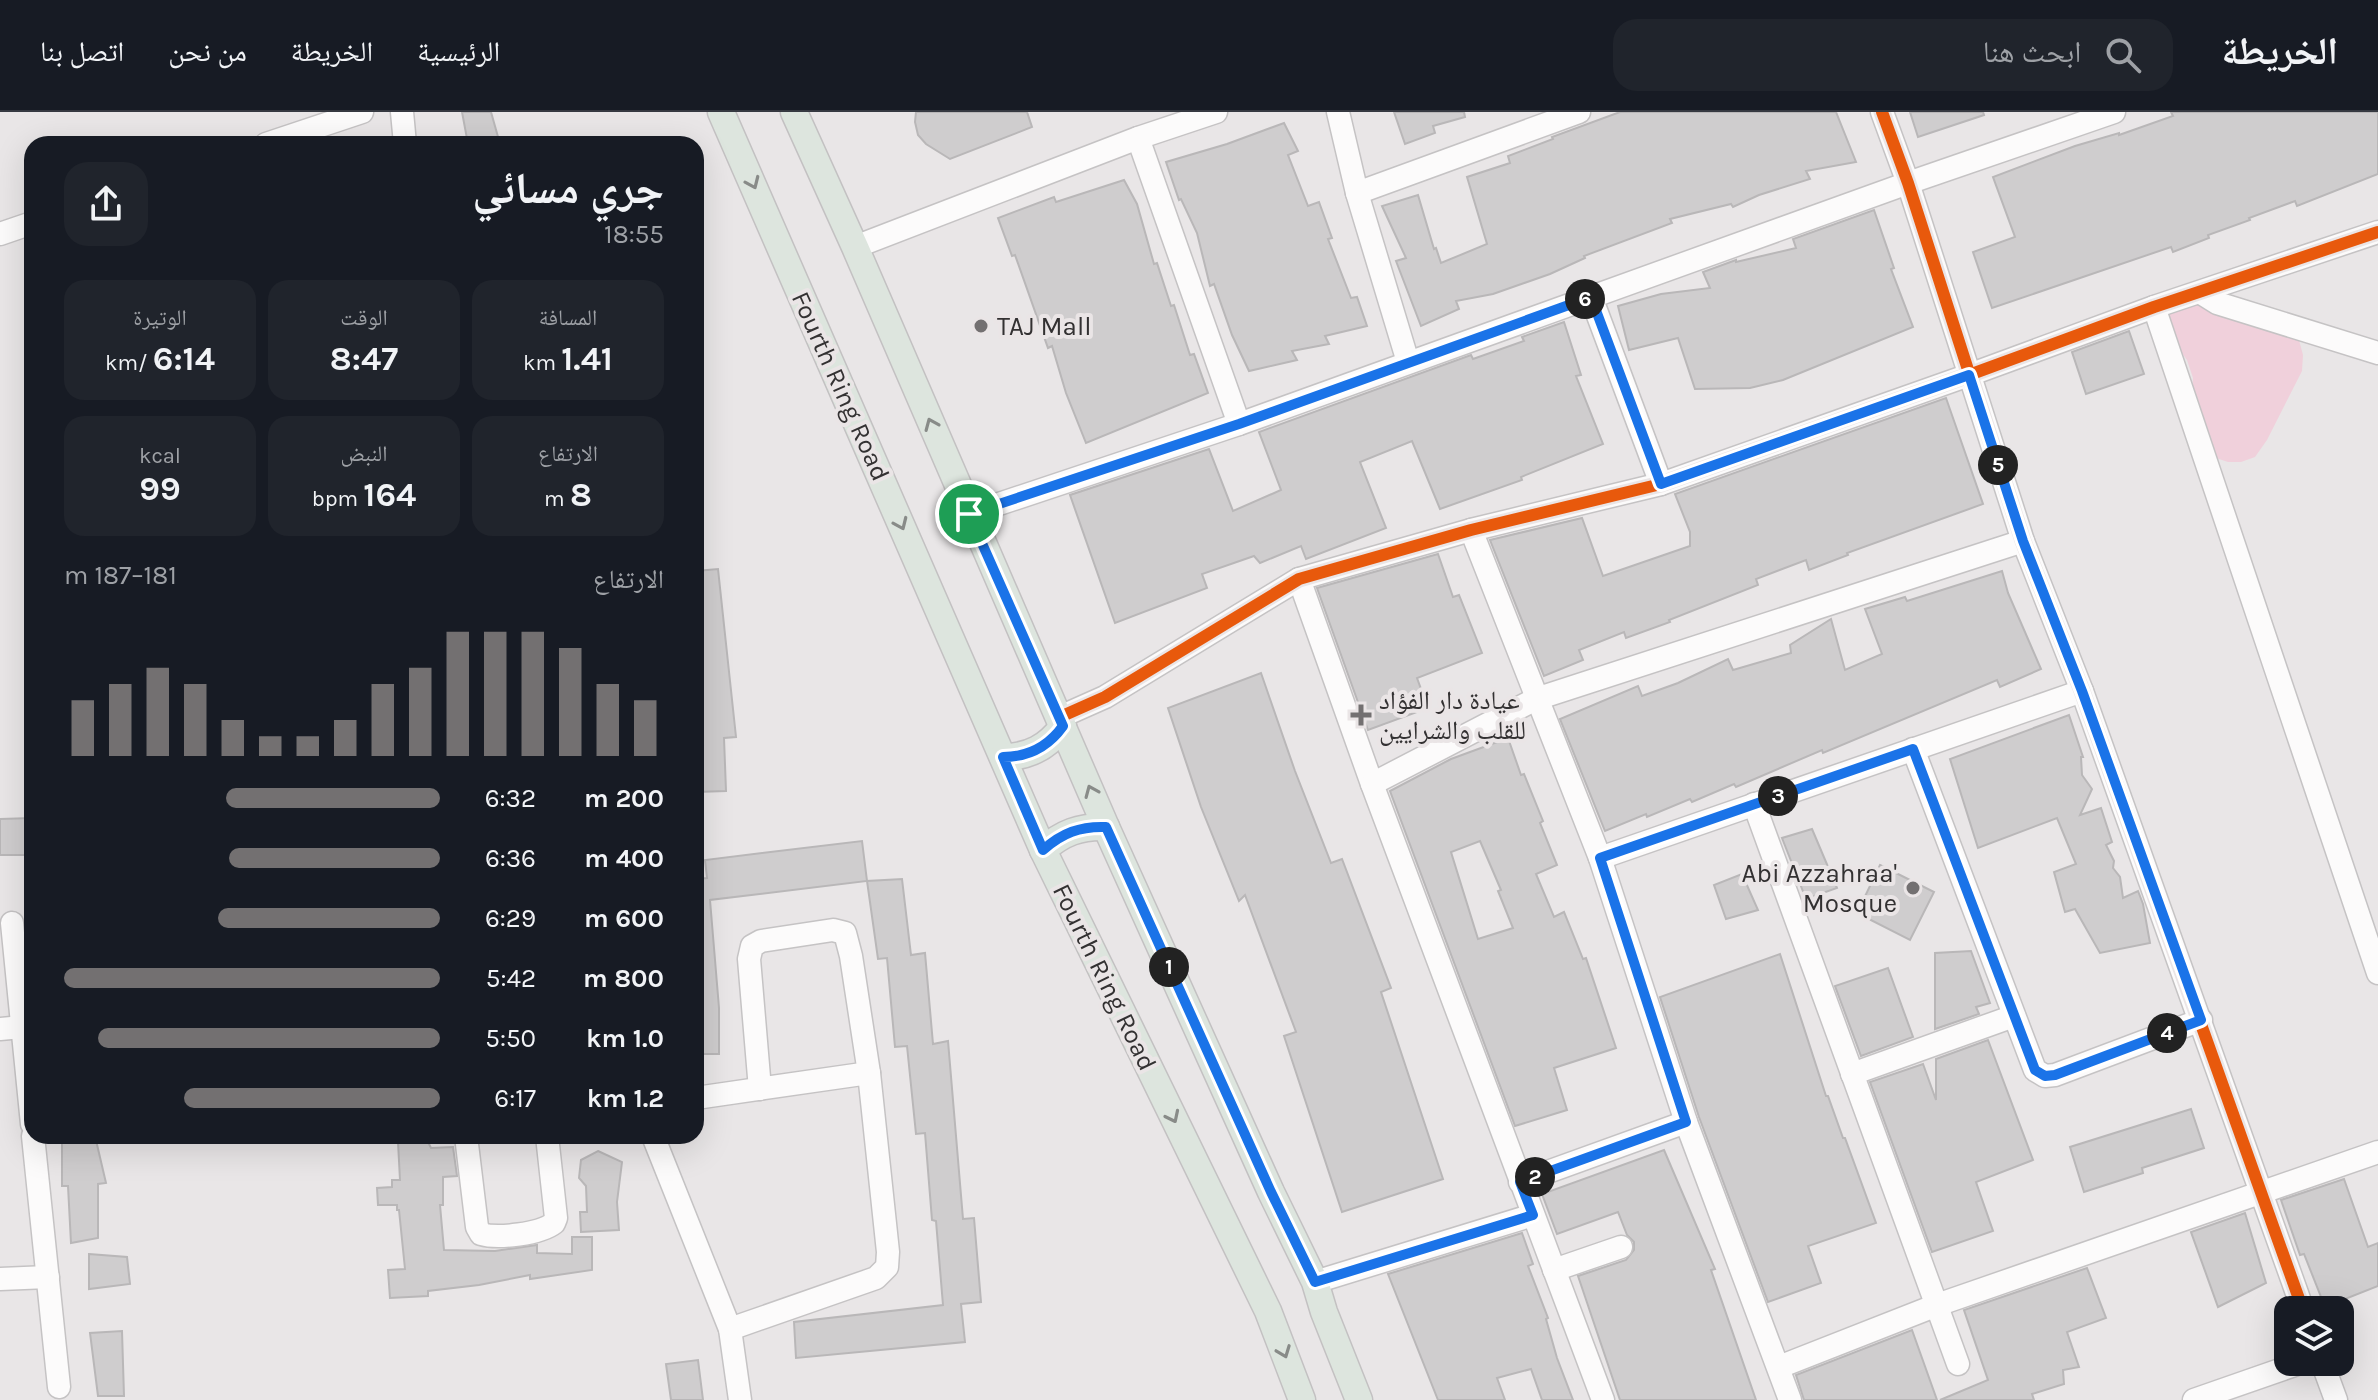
<!DOCTYPE html>
<html lang="ar">
<head>
<meta charset="utf-8">
<style>
  :root { --surface:#171b24; --page:#20242c; --text:#f1f3f6; --muted:#9ea1a6; --line:#363941; --accent:#737071 }
  body { margin:0; font-family:Karla,"Noto Naskh Arabic",sans-serif; background:var(--page); color:var(--text); direction:rtl; height:100vh; display:flex; flex-direction:column; font-size:30px; white-space:nowrap }
  * { box-sizing:border-box; margin:0 }
  p { font-size:26px; color:var(--muted) }
  .icon { flex:none; width:44px; height:44px; fill:none; stroke:currentColor; stroke-width:2; stroke-linecap:round; stroke-linejoin:round }
  .map { position:relative; flex:1; overflow:hidden; direction:ltr }
  .side { position:absolute; left:24px; top:24px; width:680px; height:1008px; display:flex; flex-direction:column; background:var(--surface); border-radius:24px; box-shadow:0 8px 32px #0002; direction:rtl }
  .side>* { flex:none }
  .controls { position:absolute; left:2274px; top:1184px; display:grid; gap:16px }
  .controls a { display:grid; place-items:center; width:80px; height:80px; border-radius:16px; background:var(--surface); box-shadow:0 8px 32px #0002; font-size:40px }
  .pin { position:absolute; display:grid; place-items:center; width:68px; height:68px; color:#fff; margin:-34px; border:4px solid #fff; border-radius:50%; box-shadow:0 2px 8px #0007 }
  .km { position:absolute; width:40px; height:40px; margin:-20px; border-radius:50%; background:#222; color:#fff; font-size:22px; line-height:40px; text-align:center }
  .round { display:grid; place-items:center; flex:none; width:84px; height:84px; border-radius:24px; background:var(--page) }
  .headline { display:flex; align-items:center; justify-content:space-between; height:136px; padding:0 40px }
  h1 { font-size:44px; font-weight:700; line-height:60px }
  .stats { display:grid; grid-template-columns:repeat(3,1fr); gap:12px; height:136px; padding:8px 40px }
  .stats div { display:grid; align-content:center; border-radius:20px; background:var(--page); text-align:center }
  .stats b { font-size:34px; font-weight:700 }
  .stats small { font-size:22px; font-weight:400 }
  .stats p { font-size:22px }
  .chart { height:224px; padding:16px 40px }
  .chart p { display:flex; justify-content:space-between }
  .chart svg { width:100%; height:144px; margin-top:8px; stroke:var(--accent); stroke-width:6 }
  ul { padding:0 40px; list-style:none; font-size:26px }
  li { display:grid; grid-template-columns:128px 96px 1fr; align-items:center; height:60px }
  li i { height:20px; border-radius:10px; background:var(--accent) }
  header { display:flex; align-items:center; gap:48px; box-sizing:border-box; height:112px; padding:0 40px; background:var(--surface); border-bottom:2px solid var(--line) }
  header strong { font-size:38px }
  nav { display:flex; gap:44px; margin-inline-start:auto; font-size:28px }
  .search { width:560px; height:72px; background:var(--page); display:flex; align-items:center; gap:20px; box-sizing:border-box; padding:0 28px; border-radius:24px; color:var(--muted); font-size:30px }
  .map>svg:first-child { display:block }
  .green { fill:#f0d0db }
  .building { fill:#cfcdce; stroke:#b9b7b8; stroke-width:2; fill-rule:evenodd }
  .lines { fill:none; stroke-linecap:round; stroke-linejoin:round }
  .minor-casing { stroke:#c5c3c4; stroke-width:25 }
  .major-casing { stroke:#c3c1c2; stroke-width:29 }
  .minor { stroke:#fcfbfb; stroke-width:22 }
  .major { stroke:#dde5de; stroke-width:26 }
  .cycleway-casing { stroke:#eae5e6; stroke-width:17 }
  .cycleway { stroke:#e8590c; stroke-width:12 }
  .oneway { stroke:#888b88 }
  .route-casing { stroke:#fff; stroke-width:16 }
  .route { stroke:#1a73e8; stroke-width:10 }
  .poi-dot { fill:#737071; stroke:#eae5e6; stroke-width:3 }
  .labels { text-anchor:middle; stroke-width:8; stroke-linejoin:round; paint-order:stroke }
  .poi-label { font-size:26px; fill:#333132; stroke:#eae5e6; text-anchor:start }
  .street-label { font-size:26px; fill:#333132; stroke:#eae5e6 }
</style>
</head>
<body>
<header>
<strong>الخريطة</strong>
<div class="search"><svg class="icon" aria-label="search" viewBox="0 0 24 24"><circle cx="10" cy="10" r="6"/><path d="M15 15l6 6"/></svg>ابحث هنا</div>
<nav><a>الرئيسية</a><a>الخريطة</a><a>من نحن</a><a>اتصل بنا</a></nav>
</header>
<div class="map">
<svg width="2378" height="1288" viewBox="0 0 2378 1288">
  <rect width="100%" height="100%" fill="#e9e6e7"/>
  <path class="green" d="M2205,185L2288,214L2299,228L2303,243L2302,259L2267,328L2255,345L2241,350H2228L2213,345L2190,301L2193,266L2187,248L2176,233L2166,204L2168,199Z"/>
  <g class="building">
    <path d="M462,0H491L500,32H468Z"/>
    <path d="M916,0H1027L1032,15L950,47L926,32L918,23L915,10Z"/>
    <path d="M1394,0H1464L1465,5L1433,14L1435,21L1405,32Z"/>
    <path d="M1620,0H1836L1856,50L1806,59L1810,67L1759,83L1733,95L1731,92L1670,107L1672,111L1584,144L1585,146L1550,162L1493,182L1456,189L1459,197L1421,214L1396,149L1406,146L1382,94L1418,83L1434,137L1436,136L1441,151L1487,132L1467,65L1510,51L1508,44L1553,27L1552,25Z"/>
    <path d="M1910,0H1983L1984,3L1918,25Z"/>
    <path d="M2171,0H2378V62L2297,94L2295,89L2249,106L2250,108L2208,123L2209,126L2173,140L2171,135L1992,196L1973,140L2015,125L1993,65L2075,34L2119,21V23L2173,4Z"/>
    <path d="M1284,11L1298,39L1288,43L1308,94L1319,90L1332,126L1328,127L1351,186L1357,185L1367,214L1325,224L1329,232L1292,239L1297,248L1249,259L1232,223L1214,172L1210,174L1197,121L1181,87L1179,88L1166,50L1227,32Z"/>
    <path d="M1124,68L1137,92L1154,152L1157,151L1171,194L1174,193L1190,243L1194,242L1208,281L1086,331L1066,281L1052,234L1048,236L1015,143L1012,144L998,106L1054,85L1056,90Z"/>
    <path d="M1874,98L1894,156L1891,157L1913,215L1783,268L1750,276L1695,277L1678,226L1629,238L1618,194L1661,182L1710,176L1703,160L1736,148V150L1796,136L1793,127Z"/>
    <path d="M1564,210L1581,263L1576,264L1603,332L1521,365L1522,368L1440,397L1412,329L1360,350L1386,416L1306,447L1301,434L1260,451L1254,444L1202,462L1207,476L1115,511L1070,383L1209,337L1233,399L1281,378L1259,320L1471,243L1473,247L1524,229L1522,225Z"/>
    <path d="M2129,219L2144,262L2086,282L2072,240Z"/>
    <path d="M1946,286L1983,392L1847,441L1848,443L1809,458L1806,448L1756,467L1758,473L1669,508L1670,510L1626,526L1624,520L1579,538L1583,548L1544,564L1490,428L1582,406L1603,464L1690,434V420L1675,382Z"/>
    <path d="M1438,442L1453,485L1459,483L1482,541L1417,566L1428,596L1368,618L1317,476Z"/>
    <path d="M718,457L736,625L724,626L726,679L696,680V633H703L696,566V459Z"/>
    <path d="M2002,459L2008,481L2041,557L2000,575L1997,568L1823,641L1822,638L1736,675L1734,672L1692,690L1690,687L1647,705L1646,702L1605,719L1560,607L1638,574L1642,584L1678,571L1728,547L1733,558L1791,541L1790,533L1831,507L1845,558L1882,542L1865,497L1905,485L1907,489Z"/>
    <path d="M1261,561L1295,659L1331,751L1342,747L1391,876L1381,880L1443,1067L1342,1100L1284,924L1296,920L1245,783L1239,789L1201,695L1168,596Z"/>
    <path d="M2069,603L2083,645H2081L2082,663L2092,677L2080,703L2101,696L2112,730L2106,733L2114,749L2113,756L2120,765L2123,786L2138,779L2143,792L2150,831L2100,841L2075,797L2065,800L2054,760L2076,752L2057,706L1978,736L1950,647Z"/>
    <path d="M1508,626L1521,663L1524,662L1543,709L1540,711L1557,753L1536,762L1554,805L1564,800L1583,847L1586,846L1616,936L1554,956L1567,998L1515,1014L1390,679L1451,647ZM1480,729L1501,778L1498,779L1513,816L1478,827L1451,740Z"/>
    <path d="M32,706V743H0V707Z"/>
    <path d="M1812,717L1837,776L1806,787L1782,726Z"/>
    <path d="M862,729L867,769L710,788L719,896V942H696V767L707,766L705,748Z"/>
    <path d="M1880,753L1934,780L1910,828L1857,801Z"/>
    <path d="M1742,762L1758,798L1726,807L1714,773Z"/>
    <path d="M902,767L911,843L925,841L933,932L948,929L963,1107L974,1106L981,1190L961,1192L965,1230L796,1246L794,1210L943,1193L936,1109L932,1108L925,1021L916,1022L907,934L895,935L887,846L878,847L867,769Z"/>
    <path d="M1971,839L1990,891L1976,895L1979,902L1935,917V841Z"/>
    <path d="M1780,842L1826,984H1828L1843,1026H1845L1876,1111L1808,1134L1821,1171L1768,1190L1699,1005L1660,885Z"/>
    <path d="M1888,856L1913,925L1861,944L1835,874Z"/>
    <path d="M1988,928L2033,1048L1976,1070L1993,1119L1932,1140L1870,970L1923,952L1936,988V947Z"/>
    <path d="M2191,997L2204,1036L2142,1056L2143,1061L2084,1080L2070,1035Z"/>
    <path d="M76,1024H95L106,1071L98,1072V1126L71,1131L68,1074H62V1028Z"/>
    <path d="M427,1028L431,1036L453,1035L457,1064L443,1065V1093H440L444,1138L495,1139L537,1133V1141L572,1142V1125H592V1158L530,1167V1163L479,1173L428,1179V1184L390,1186L388,1158L405,1157L399,1098H397V1093H378L377,1076L392,1075V1068H400L398,1030Z"/>
    <path d="M1664,1038L1715,1157L1711,1158L1756,1288H1620L1578,1164L1626,1148L1634,1138V1130L1627,1123L1618,1100L1557,1122L1542,1082Z"/>
    <path d="M598,1039L622,1050L617,1090L619,1118L581,1120L580,1100H587L586,1074L579,1066L581,1048Z"/>
    <path d="M2344,1067L2368,1135L2378,1131V1174L2325,1195L2304,1142L2300,1143L2281,1088Z"/>
    <path d="M2245,1101L2266,1171L2218,1195L2191,1120Z"/>
    <path d="M1522,1121L1533,1152L1528,1154L1548,1206L1546,1207L1557,1246L1573,1288H1542L1531,1257L1497,1266L1505,1288H1438L1388,1162Z"/>
    <path d="M89,1142L127,1145L130,1172L89,1177Z"/>
    <path d="M2087,1156L2106,1206L2067,1220L2079,1255L2063,1258L2064,1272L2032,1282L2034,1288H1940L1988,1268L1964,1198Z"/>
    <path d="M1912,1218L1937,1288H1804L1796,1263Z"/>
    <path d="M122,1219L124,1284H98L90,1221Z"/>
    <path d="M698,1248L703,1288H671L666,1252Z"/>
  </g>
  <g class="lines">
    <defs>
      <g id="minor">
        <path d="M402,0L405,32"/>
        <path d="M1338,0L1357,81L1408,250"/>
        <path d="M1882,0L1908,71L2023,429L2082,579L2303,1198"/>
        <path d="M1138,26L1239,312"/>
        <path d="M266,32L362,0"/>
        <path d="M1357,81L1579,0"/>
        <path d="M0,122L32,111"/>
        <path d="M855,135L1138,26L1216,0"/>
        <path d="M2201,181L2217,191L2378,241"/>
        <path d="M1591,185L1661,372"/>
        <path d="M2154,195L2378,861"/>
        <path d="M969,402L1239,312L1908,71L2114,0"/>
        <path d="M1471,418L1600,746L1686,1010L1790,1288"/>
        <path d="M1299,467L1372,672L1603,1288"/>
        <path d="M1060,605L1105,585L1299,467L1471,418L1661,372L1969,263L2154,195L2378,120"/>
        <path d="M1913,637L2035,958L2045,964L2055,963L2201,908"/>
        <path d="M1372,672L1536,587L2023,429"/>
        <path d="M1754,692L1958,1252"/>
        <path d="M1600,746L2082,579"/>
        <path d="M12,811L32,1012"/>
        <path d="M0,917L22,915"/>
        <path d="M1852,962L2014,904"/>
        <path d="M696,986L869,961"/>
        <path d="M33,1024L59,1275"/>
        <path d="M466,1024L477,1115L481,1122C498,1127 540,1122 554,1111L556,1106L547,1024"/>
        <path d="M653,1024L730,1217L740,1288"/>
        <path d="M1520,1070L1686,1010"/>
        <path d="M1554,1158L1621,1135"/>
        <path d="M0,1167L48,1165"/>
        <path d="M1315,1170L1533,1103"/>
        <path d="M730,1217L876,1166L887,1155L888,1140L869,961L851,844L845,821L833,818L761,829L752,834L749,847L760,977"/>
        <path d="M2322,1250L2336,1288"/>
        <path d="M1779,1255L1937,1193L2378,1040"/>
        <path d="M2194,1288L2303,1250"/>
      </g>
      <g id="major">
        <path d="M721,0L1043,738L1268,1199L1302,1288"/>
        <path d="M794,0L855,135L1106,715L1271,1080L1315,1170L1324,1200L1359,1288"/>
        <path d="M1003,645C1029,645 1048,635 1063,614"/>
        <path d="M1043,738C1062,721 1080,714 1106,715"/>
      </g>
    </defs>
    <use href="#minor" class="minor-casing"/>
    <use href="#major" class="major-casing"/>
    <use href="#minor" class="minor"/>
    <use href="#major" class="major"/>
    <defs>
      <g id="cycleway">
        <path d="M1882,0L1908,71L2023,429L2082,579L2303,1198"/>
        <path d="M1060,605L1105,585L1299,467L1471,418L1661,372L1969,263L2154,195L2378,120"/>
      </g>
    </defs>
    <use href="#cycleway" class="cycleway-casing"/>
    <use href="#cycleway" class="cycleway"/>
  </g>
  <defs><path id="oneway-chevron" d="M-2-3.5L2.5 0L-2 3.5" fill="none" stroke-width="1.6" stroke-linecap="round" stroke-linejoin="round" transform="scale(2)"/></defs>
  <g class="oneway">
    <use href="#oneway-chevron" transform="translate(753 71) rotate(66)"/>
    <use href="#oneway-chevron" transform="translate(931 312) rotate(-113)"/>
    <use href="#oneway-chevron" transform="translate(901 412) rotate(66)"/>
    <use href="#oneway-chevron" transform="translate(1091 679) rotate(-113)"/>
    <use href="#oneway-chevron" transform="translate(1173 1005) rotate(64)"/>
    <use href="#oneway-chevron" transform="translate(1284 1240) rotate(69)"/>
  </g>
  <g class="lines">
    <defs>
      <path id="route" d="M1591,185L1661,372L1969,263L2023,429L2082,579L2201,908L2055,963L2045,964L2035,958L1913,637L1600,746L1686,1010L1520,1070L1533,1103L1315,1170L1271,1080L1106,715C1080,714 1062,721 1043,738L1003,645C1029,645 1048,635 1063,614L969,402L1239,312Z"/>
    </defs>
    <use href="#route" class="route-casing"/>
    <use href="#route" class="route"/>
  </g>
  <g class="poi-dot">
    <circle cx="981" cy="214" r="8"/>
    <path d="M1357 591h8v8h8v8h-8v8h-8v-8h-8v-8h8z"/>
    <circle cx="1913" cy="776" r="8"/>
  </g>
  <g class="labels">
    <g class="poi-label">
      <text x="997" y="223">TAJ Mall</text>
      <text x="1379" y="597">عيادة دار الفؤاد<tspan x="1379" dy="30">للقلب والشرايين</tspan></text>
      <text x="1897" y="770" text-anchor="end">Abi Azzahraa'<tspan x="1897" dy="30">Mosque</tspan></text>
    </g>
    <g class="street-label">
      <text transform="translate(841 274) rotate(66)" y="9">Fourth Ring Road</text>
      <text transform="translate(1105 865) rotate(64)" y="9">Fourth Ring Road</text>
    </g>
  </g>
</svg>
<div class="controls">
<a><svg class="icon" aria-label="layers" viewBox="0 0 24 24"><path d="M12 4l9 5-9 5-9-5zM3 14l9 5 9-5"/></svg></a>
</div>
<div class="pin" style="left:969px;top:402px;background:#1e9e55"><svg class="icon" aria-label="arrive" viewBox="0 0 24 24"><path d="M6 21V4h12l-3 4 3 4H6"/></svg></div>
<b class="km" style="left:1169px;top:855px">1</b>
<b class="km" style="left:1535px;top:1065px">2</b>
<b class="km" style="left:1778px;top:684px">3</b>
<b class="km" style="left:2167px;top:921px">4</b>
<b class="km" style="left:1998px;top:353px">5</b>
<b class="km" style="left:1585px;top:187px">6</b>
<section class="side">
<div class="headline"><div><h1>جري مسائي</h1><p>18:55</p></div><a class="round"><svg class="icon" aria-label="share" viewBox="0 0 24 24"><path d="M12 15V3M7 8l5-5 5 5M5 13v7h14v-7"/></svg></a></div>
<div class="stats">
<div><p>المسافة</p><b>1.41<small> km</small></b></div>
<div><p>الوقت</p><b>8:47</b></div>
<div><p>الوتيرة</p><b>6:14<small> /km</small></b></div>
</div>
<div class="stats">
<div><p>الارتفاع</p><b>8<small> m</small></b></div>
<div><p>النبض</p><b>164<small> bpm</small></b></div>
<div><p>kcal</p><b>99</b></div>
</div>
<div class="chart"><p><span>الارتفاع</span>181–187 m</p>
<svg viewBox="0 0 160 44" preserveAspectRatio="none"><path d="M5 44V27M15 44V22M25 44V17M35 44V22M45 44V33M55 44V38M65 44V38M75 44V33M85 44V22M95 44V17M105 44V6M115 44V6M125 44V6M135 44V11M145 44V22M155 44V27"/></svg>
</div>
<ul>
<li><b>200 m</b>6:32<i style="width:57%"></i></li>
<li><b>400 m</b>6:36<i style="width:56%"></i></li>
<li><b>600 m</b>6:29<i style="width:59%"></i></li>
<li><b>800 m</b>5:42<i style="width:100%"></i></li>
<li><b>1.0 km</b>5:50<i style="width:91%"></i></li>
<li><b>1.2 km</b>6:17<i style="width:68%"></i></li>
</ul>
</section>
</div>
</body>
</html>
